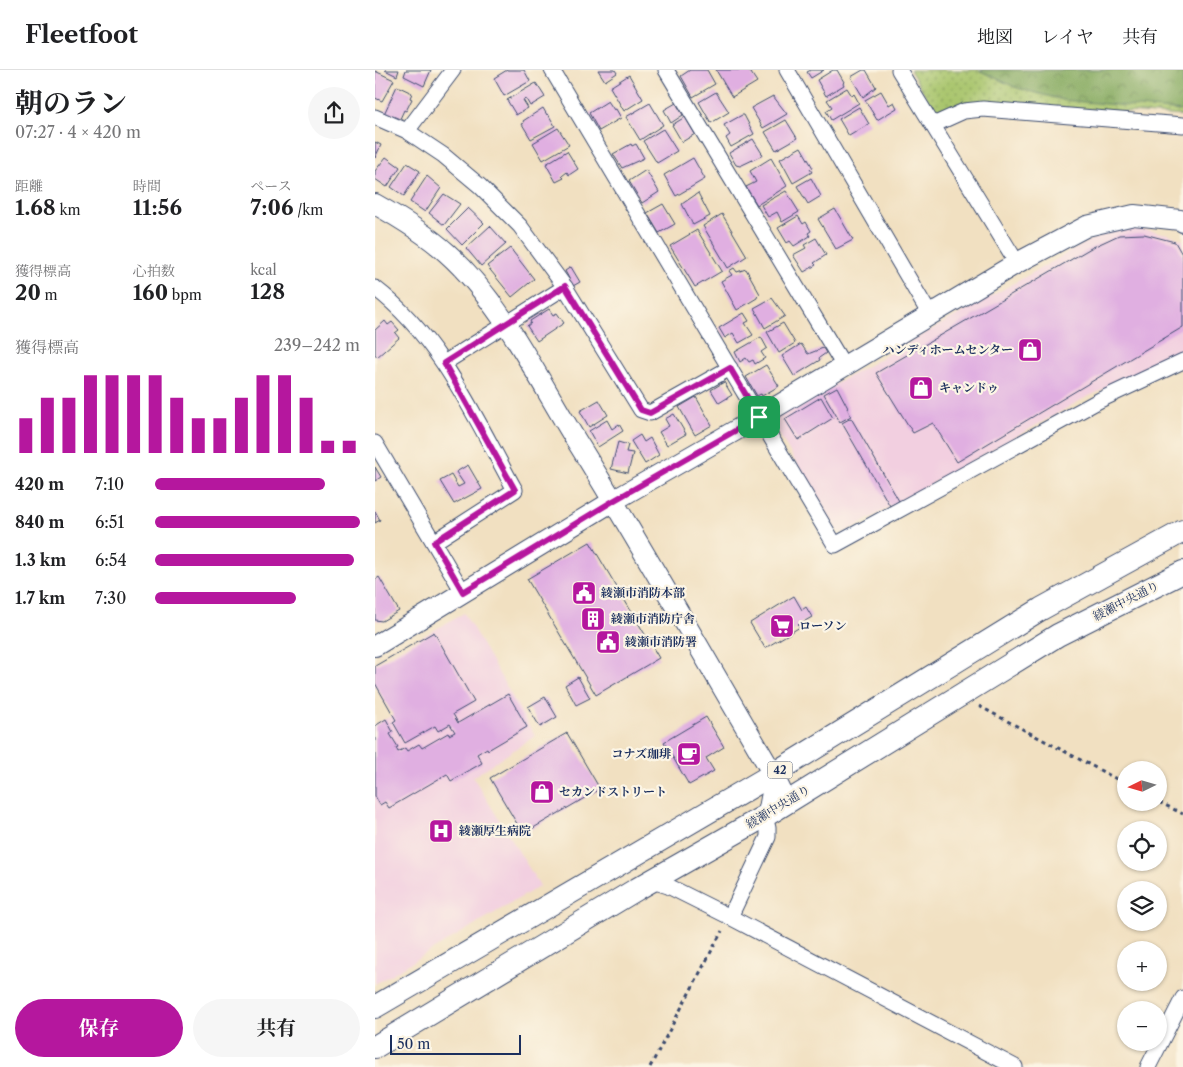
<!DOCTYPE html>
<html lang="ja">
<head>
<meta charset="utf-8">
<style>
  :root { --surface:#fff; --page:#f6f6f6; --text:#202124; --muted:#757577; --line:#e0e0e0; --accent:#b5179e }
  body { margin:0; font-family:"Libre Caslon Text","Noto Serif JP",serif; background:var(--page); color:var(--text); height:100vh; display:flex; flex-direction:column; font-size:19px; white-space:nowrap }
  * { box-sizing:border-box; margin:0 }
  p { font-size:16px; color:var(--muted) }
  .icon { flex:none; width:28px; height:28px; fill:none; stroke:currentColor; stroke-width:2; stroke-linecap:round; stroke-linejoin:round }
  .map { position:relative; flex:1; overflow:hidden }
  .drawer { display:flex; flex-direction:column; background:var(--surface); width:375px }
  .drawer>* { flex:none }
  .needle { width:32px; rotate:265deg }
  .tools { position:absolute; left:742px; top:691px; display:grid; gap:10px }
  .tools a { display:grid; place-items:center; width:50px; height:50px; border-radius:50%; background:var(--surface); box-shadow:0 1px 4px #0004; font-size:25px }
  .scale { position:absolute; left:15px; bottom:12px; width:131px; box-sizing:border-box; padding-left:5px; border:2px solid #1b2f5e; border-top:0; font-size:14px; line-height:18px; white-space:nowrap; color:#1b2f5e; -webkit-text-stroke:4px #fcf5e5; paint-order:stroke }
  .pin { position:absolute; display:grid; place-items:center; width:42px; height:42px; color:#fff; margin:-21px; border-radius:10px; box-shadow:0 2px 8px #0006 }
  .round { display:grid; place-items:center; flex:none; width:52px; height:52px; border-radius:26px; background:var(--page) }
  .headline { display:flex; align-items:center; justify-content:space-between; height:85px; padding:0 15px }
  h1 { font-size:28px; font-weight:700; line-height:38px }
  .figures { display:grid; grid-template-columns:repeat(3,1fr); gap:8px; height:85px; padding:5px 15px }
  .figures div { display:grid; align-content:center }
  .figures b { font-size:21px; font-weight:700 }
  .figures small { font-size:14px; font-weight:400 }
  .figures p { font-size:14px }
  .chart { height:140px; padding:10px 15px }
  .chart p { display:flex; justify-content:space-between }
  .chart svg { width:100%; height:90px; margin-top:5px; stroke:var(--accent); stroke-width:6 }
  .primary-button { display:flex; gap:10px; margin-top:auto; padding:10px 15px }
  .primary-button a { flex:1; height:58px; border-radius:30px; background:var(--accent); color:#fff; font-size:20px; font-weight:700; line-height:58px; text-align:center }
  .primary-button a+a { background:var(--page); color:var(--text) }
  ul { padding:0 15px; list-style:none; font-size:16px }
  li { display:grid; grid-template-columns:80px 60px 1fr; align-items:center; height:38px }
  li i { height:12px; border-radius:6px; background:var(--accent) }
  header { display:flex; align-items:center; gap:30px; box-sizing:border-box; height:70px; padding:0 25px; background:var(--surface); border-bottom:1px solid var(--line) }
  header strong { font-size:24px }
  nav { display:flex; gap:28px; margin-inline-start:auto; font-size:18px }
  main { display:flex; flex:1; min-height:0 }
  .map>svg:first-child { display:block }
  .built { fill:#f2cfe0 }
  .grass { fill:url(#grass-dots); stroke:#627a65 }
  .forest { fill:url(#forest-crowns); stroke:#506c5f }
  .building { fill:#e0afe1 }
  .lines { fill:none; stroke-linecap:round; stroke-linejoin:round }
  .street-casing { stroke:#3b4a6d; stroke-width:17 }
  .secondary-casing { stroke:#3b4a6d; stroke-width:22 }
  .primary-casing { stroke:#3b4a6d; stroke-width:24 }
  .path { stroke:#3b4a6d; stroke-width:3; stroke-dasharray:4 4; stroke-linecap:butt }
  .street { stroke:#fff; stroke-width:15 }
  .secondary { stroke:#fff; stroke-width:20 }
  .primary { stroke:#fff; stroke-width:22 }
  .route-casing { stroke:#fff; stroke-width:10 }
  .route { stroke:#b5179e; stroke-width:6 }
  .labels { text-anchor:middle; stroke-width:4.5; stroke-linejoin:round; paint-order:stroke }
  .shield { fill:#fcf5e5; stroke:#5e6a86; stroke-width:1 }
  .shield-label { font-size:11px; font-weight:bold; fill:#1b2f5e }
  .poi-label { font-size:12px; font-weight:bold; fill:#1b2f5e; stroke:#fcf5e5; text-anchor:start }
  .street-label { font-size:12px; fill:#1b2f5e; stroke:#fcf5e5 }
</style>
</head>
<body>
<header>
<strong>Fleetfoot</strong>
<nav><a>地図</a><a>レイヤ</a><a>共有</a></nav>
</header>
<main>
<section class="drawer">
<div class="headline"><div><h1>朝のラン</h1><p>07:27 · 4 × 420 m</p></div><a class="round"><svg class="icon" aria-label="share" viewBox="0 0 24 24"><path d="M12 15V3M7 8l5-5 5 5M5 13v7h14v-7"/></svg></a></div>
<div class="figures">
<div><p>距離</p><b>1.68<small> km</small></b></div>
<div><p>時間</p><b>11:56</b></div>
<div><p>ペース</p><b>7:06<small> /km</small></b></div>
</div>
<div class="figures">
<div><p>獲得標高</p><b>20<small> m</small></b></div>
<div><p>心拍数</p><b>160<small> bpm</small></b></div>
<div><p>kcal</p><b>128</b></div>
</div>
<div class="chart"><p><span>獲得標高</span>239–242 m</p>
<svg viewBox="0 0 160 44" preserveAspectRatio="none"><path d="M5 44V27M15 44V17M25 44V17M35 44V6M45 44V6M55 44V6M65 44V6M75 44V17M85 44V27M95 44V27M105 44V17M115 44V6M125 44V6M135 44V17M145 44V38M155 44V38"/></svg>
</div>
<ul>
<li><b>420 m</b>7:10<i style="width:83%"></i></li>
<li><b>840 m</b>6:51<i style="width:100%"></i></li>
<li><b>1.3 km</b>6:54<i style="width:97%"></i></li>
<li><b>1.7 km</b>7:30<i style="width:69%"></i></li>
</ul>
<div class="primary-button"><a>保存</a><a>共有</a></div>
</section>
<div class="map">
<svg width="808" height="997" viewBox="0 0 808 997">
  <defs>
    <pattern id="grass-dots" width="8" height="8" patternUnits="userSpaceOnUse" patternTransform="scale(1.25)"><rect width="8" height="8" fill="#a8c56c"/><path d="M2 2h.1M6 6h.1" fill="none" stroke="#88a05c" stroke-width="1.8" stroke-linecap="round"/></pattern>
    <pattern id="forest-crowns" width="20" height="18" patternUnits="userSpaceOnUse" patternTransform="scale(1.25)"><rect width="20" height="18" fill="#86aa60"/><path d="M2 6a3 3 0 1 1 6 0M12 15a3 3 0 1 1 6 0" fill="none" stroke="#6d8b52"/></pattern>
  </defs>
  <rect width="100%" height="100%" fill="#fcf5e5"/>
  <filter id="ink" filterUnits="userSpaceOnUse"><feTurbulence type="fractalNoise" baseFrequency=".02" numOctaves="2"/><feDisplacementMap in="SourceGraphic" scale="10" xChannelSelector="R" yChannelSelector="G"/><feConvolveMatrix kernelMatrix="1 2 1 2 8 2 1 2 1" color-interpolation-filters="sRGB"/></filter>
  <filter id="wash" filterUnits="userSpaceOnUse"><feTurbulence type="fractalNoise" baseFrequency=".0096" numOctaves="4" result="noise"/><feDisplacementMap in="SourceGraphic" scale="20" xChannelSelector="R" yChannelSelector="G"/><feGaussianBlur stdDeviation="1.12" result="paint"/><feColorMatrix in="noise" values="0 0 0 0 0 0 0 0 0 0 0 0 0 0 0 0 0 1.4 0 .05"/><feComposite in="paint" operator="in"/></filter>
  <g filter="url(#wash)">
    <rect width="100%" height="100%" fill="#f1e0c1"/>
    <g class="built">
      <path d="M747,158L766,159L793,164L808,170V282L708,329L469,463L462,461L401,359L400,348L721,167L738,159Z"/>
      <path d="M89,543L160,666L98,707L165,816L0,914V655L18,645L0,615V594Z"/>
    </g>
    <path class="grass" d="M535,0H808V46L641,34L592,32L566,42L558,38Z"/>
    <path class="forest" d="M603,0H808V41L688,30L642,18Z"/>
    <g id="blocks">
      <g class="building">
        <path d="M10,0H24L22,6Z"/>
        <path d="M31,0H56L49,16L29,6Z"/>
        <path d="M132,0H149L155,11L129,26L119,8Z"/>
        <path d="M223,0H240L242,3L230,11Z"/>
        <path d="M315,0H332L340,14L318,27L306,6Z"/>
        <path d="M341,0H374L382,12L357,27Z"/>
        <path d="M436,0H449L436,8L432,2Z"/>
        <path d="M458,0H462L469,12L468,13L469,15L451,26L442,10Z"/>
        <path d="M488,0H491L501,17L488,27L476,7Z"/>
        <path d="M0,1L19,10L7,31L0,28Z"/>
        <path d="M254,5L268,29L249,41L235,17Z"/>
        <path d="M161,13L170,27L155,36L151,29L148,30L153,38L141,45L132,30Z"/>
        <path d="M22,16L37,23L35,28L37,29L31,41L29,40L24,51L9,44Z"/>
        <path d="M472,18L477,26L479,24L484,33L456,50L451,41L457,37L452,30Z"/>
        <path d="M506,21L514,35L519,32L522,38L502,50L490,30Z"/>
        <path d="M341,22L354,42L336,53L324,32Z"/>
        <path d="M398,26L412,44L388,58L376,38Z"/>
        <path d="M233,31L239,40L241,39L246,48L224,61L214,43Z"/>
        <path d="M275,33L288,55L265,70L251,47Z"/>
        <path d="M301,33L308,45L296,53L289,40Z"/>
        <path d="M484,37L494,54L474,66L464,49Z"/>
        <path d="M168,38L172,45L173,44L180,56L156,69L147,54L149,53L148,51Z"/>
        <path d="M367,45H369L379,64L356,77L351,68L355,65L349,55Z"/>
        <path d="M310,47L320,64L307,72L297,55Z"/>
        <path d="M411,50L422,68L401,80L390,62Z"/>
        <path d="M183,58L194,75L168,90L158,73Z"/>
        <path d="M288,59L302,81L282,93L268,71Z"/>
        <path d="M378,69L388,85L365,96L361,95L354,83Z"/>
        <path d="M0,72L6,75L0,88Z"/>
        <path d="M256,74L257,76L261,74L269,88L247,98L238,84Z"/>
        <path d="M426,77L438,98L435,99L437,102L418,113L405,89Z"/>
        <path d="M192,81L203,99L194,105L192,102L187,106L189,108L181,112L171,94Z"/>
        <path d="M11,87L25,97L12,117L0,109V101Z"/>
        <path d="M318,88L330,109L301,126L289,105Z"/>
        <path d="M396,88L412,116L382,135L371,117L381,112L375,101Z"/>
        <path d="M32,93L45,101L29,126L16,117Z"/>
        <path d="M271,100L284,122L267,133L254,111Z"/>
        <path d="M52,106L66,118L50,142L35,132Z"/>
        <path d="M436,108L446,126L433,134L422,116Z"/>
        <path d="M411,121L424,142L407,152L402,142L393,147L386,135Z"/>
        <path d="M323,123L335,146L318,155L307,134Z"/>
        <path d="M69,124L85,134L69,155L54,143Z"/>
        <path d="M288,134L300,154L284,163L272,143Z"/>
        <path d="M93,138L109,153L87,175L72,159Z"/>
        <path d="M460,139L478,170L461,179L443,149Z"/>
        <path d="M347,144L372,186L353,198L328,156Z"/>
        <path d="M423,146L428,154L431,152L436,161L433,163L435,166L419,176L415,171L412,173L403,158Z"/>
        <path d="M115,156L131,174L106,196L91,178Z"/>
        <path d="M322,160L347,201L320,217L295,176Z"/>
        <path d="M769,164L800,172L808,186V257L582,392L558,353L538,363L501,303L716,178L744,165Z"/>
        <path d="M441,168L451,185L439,193L441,195L429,202L418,185L431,178L429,175Z"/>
        <path d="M135,178L159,209L137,227L112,196Z"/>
        <path d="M196,197L205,212L198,216L190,201Z"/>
        <path d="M359,198L362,202L371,199L385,224L382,227V228L362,240L346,211L357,205L354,201Z"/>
        <path d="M397,228L410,246L390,258L379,238Z"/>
        <path d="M174,239L178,245L182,243L189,253L162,271L152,256L156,253L155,251Z"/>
        <path d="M369,243L374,251L370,253L378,265L364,273L358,263L350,268L344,258Z"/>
        <path d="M10,251L13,255L17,252L24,260L20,263L24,268L2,287L0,284V260Z"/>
        <path d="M408,253L420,273L404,283L392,262Z"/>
        <path d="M386,267L392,278L386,282L390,288L380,294L378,290L374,292L371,288L365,292L360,282Z"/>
        <path d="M426,274L433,284L448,278L451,283L444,288L445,290L419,306L407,286Z"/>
        <path d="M391,295L404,316L387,326L386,324L382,326L371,307Z"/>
        <path d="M349,312L357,325L344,333L336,320Z"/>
        <path d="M462,317L473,338H472L476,346L465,352L449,324Z"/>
        <path d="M321,327L337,355L320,365L304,337Z"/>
        <path d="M446,327L458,348L423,370L410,349Z"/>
        <path d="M224,330L233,345L214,357L205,341Z"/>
        <path d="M299,344L311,364L292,375L284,362L294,356L290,349Z"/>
        <path d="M476,348L524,431L515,436L467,353Z"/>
        <path d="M232,350L237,359L244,354L248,361L223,377L214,361Z"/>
        <path d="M265,365L269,372L275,368L284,385L270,394L256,371Z"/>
        <path d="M243,372L253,375L251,382L258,383L253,403L236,399Z"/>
        <path d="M93,395L107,419L79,434L65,411L76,405L83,417L89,414L81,402Z"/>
        <path d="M0,397L6,407L0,411Z"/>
        <path d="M0,441L5,450L0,453Z"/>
        <path d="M215,472L284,588L221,625L152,509Z"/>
        <path d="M4,507L24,541L7,551L0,550V510Z"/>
        <path d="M419,526L427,540L431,537L437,547L423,555L425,557L390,578L375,553Z"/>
        <path d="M59,562L99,632L78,644L83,653L133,624L152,657L113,680L112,678L102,684L107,693L76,711L72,704L14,738L10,732L5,735L0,726V656L11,649L18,662L15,664L23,677L21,678L23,682L30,678L32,681L44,674L47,678L73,663L74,665L80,662L75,654L63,661L60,656L30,673L18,652L21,650L0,613V596Z"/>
        <path d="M203,607L215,628L201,635L190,615Z"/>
        <path d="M170,627L182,647L165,657L153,637Z"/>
        <path d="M331,647L349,677L331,688L339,701L314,715L289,672Z"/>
        <path d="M192,663L225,719L148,764L115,708Z"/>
      </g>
    </g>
  </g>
  <g filter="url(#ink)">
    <use href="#blocks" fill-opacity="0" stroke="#3b4a6d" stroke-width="1"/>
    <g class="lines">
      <defs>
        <g id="street">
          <path d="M177,0L460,475L725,330L808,291"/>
          <path d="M291,0L469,296"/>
          <path d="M412,0L555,245"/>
          <path d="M524,0L642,193"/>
          <path d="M0,47L32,61L68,85L105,116L145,156L190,217L266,340L275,343L355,298"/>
          <path d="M558,55L589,41L608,39L808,55"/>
          <path d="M32,61L78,0"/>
          <path d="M0,218C66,268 101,350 140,420L59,472"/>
          <path d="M69,293L190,217"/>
          <path d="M0,373L88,522"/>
          <path d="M398,704L390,746L393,758V767L355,847L640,997"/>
          <path d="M277,811L293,816L355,847"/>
          <path d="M773,997L808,928"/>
        </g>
        <g id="secondary">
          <path d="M0,134C25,148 50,163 72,183C127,232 165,313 204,375C271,483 333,594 398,704L411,731"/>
          <path d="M0,576L238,431L384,347L642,193L712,156L759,145L805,150L808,152"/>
        </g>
        <g id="primary">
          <path d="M0,937L398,704L666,539L808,461"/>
          <path d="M0,977L262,819L390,746L683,565L808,502"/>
        </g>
      </defs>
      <use href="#street" class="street-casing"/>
      <use href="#secondary" class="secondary-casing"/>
      <use href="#primary" class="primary-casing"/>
      <g class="path">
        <path d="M604,636L751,714"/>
        <path d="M784,732L808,744"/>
        <path d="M275,997L347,861"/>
      </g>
      <use href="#street" class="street"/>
      <use href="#secondary" class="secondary"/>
      <use href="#primary" class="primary"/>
    </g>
  </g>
  <g class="lines" filter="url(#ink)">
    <defs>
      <path id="route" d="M190,216L266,340L275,343L355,298L384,347L238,431L88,522L59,472L140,420L69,293Z"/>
    </defs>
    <use href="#route" class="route-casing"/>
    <use href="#route" class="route"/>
  </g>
  <defs>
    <symbol id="shop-square" viewBox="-11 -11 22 22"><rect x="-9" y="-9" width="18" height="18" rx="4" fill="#b5179e" stroke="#fcf5e5"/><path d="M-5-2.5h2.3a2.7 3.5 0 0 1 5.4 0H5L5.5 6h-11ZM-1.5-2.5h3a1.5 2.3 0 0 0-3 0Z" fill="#fff"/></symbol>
    <symbol id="civic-square" viewBox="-11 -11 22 22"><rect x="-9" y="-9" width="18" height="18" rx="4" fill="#b5179e" stroke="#fcf5e5"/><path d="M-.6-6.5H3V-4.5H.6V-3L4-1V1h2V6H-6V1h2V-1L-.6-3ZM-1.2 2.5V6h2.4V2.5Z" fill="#fff"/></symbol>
    <symbol id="building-square" viewBox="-11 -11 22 22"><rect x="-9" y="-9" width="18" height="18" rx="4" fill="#b5179e" stroke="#fcf5e5"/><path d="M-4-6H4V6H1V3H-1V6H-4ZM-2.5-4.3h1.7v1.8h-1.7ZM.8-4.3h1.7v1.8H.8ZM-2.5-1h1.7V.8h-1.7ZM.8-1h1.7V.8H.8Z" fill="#fff"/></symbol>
    <symbol id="supermarket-square" viewBox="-11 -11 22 22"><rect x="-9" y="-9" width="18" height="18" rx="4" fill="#b5179e" stroke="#fcf5e5"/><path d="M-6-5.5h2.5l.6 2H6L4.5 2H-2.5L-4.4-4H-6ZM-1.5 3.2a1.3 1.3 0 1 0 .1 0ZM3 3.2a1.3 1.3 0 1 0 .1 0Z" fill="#fff"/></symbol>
    <symbol id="cafe-square" viewBox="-11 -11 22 22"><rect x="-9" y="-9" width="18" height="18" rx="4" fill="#b5179e" stroke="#fcf5e5"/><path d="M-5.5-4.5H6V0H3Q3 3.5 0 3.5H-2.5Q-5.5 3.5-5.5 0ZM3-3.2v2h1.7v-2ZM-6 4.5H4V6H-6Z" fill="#fff"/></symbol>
    <symbol id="hospital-square" viewBox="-11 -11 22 22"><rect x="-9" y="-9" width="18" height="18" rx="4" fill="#b5179e" stroke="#fcf5e5"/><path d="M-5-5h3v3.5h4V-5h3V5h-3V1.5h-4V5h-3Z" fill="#fff"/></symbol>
  </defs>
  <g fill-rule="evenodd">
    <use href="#shop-square" x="641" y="266" width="28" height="28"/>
    <use href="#shop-square" x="532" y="304" width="28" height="28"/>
    <use href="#civic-square" x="195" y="509" width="28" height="28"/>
    <use href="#building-square" x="204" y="535" width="28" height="28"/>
    <use href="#supermarket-square" x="393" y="542" width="28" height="28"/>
    <use href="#civic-square" x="219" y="558" width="28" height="28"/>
    <use href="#cafe-square" x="300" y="670" width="28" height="28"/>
    <use href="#shop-square" x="153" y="708" width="28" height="28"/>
    <use href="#hospital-square" x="52" y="747" width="28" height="28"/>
  </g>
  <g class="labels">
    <rect class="shield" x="392.5" y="691.5" width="25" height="17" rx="4"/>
    <g class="shield-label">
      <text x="405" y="704">42</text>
    </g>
    <g class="poi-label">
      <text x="638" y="284" text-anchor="end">ハンディホームセンター</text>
      <text x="564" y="322">キャンドゥ</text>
      <text x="226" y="527">綾瀬市消防本部</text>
      <text x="236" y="553">綾瀬市消防庁舎</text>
      <text x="424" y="560">ローソン</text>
      <text x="250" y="576">綾瀬市消防署</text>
      <text x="296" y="688" text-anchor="end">コナズ珈琲</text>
      <text x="184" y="726">セカンドストリート</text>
      <text x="84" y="765">綾瀬厚生病院</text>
    </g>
    <g class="street-label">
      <text transform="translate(751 531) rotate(-27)" y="4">綾瀬中央通り</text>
      <text transform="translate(403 737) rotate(-31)" y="4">綾瀬中央通り</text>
    </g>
  </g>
</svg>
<div class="tools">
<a><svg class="needle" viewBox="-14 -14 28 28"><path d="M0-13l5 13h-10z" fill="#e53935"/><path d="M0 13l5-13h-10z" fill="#757577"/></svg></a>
<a><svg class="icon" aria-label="locate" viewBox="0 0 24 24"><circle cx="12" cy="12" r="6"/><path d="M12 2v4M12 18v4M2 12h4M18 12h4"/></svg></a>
<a><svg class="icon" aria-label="layers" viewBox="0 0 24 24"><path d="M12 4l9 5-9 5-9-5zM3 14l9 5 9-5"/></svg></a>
<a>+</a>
<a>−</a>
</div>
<div class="scale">50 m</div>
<div class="pin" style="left:384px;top:347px;background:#1e9e55"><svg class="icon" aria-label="arrive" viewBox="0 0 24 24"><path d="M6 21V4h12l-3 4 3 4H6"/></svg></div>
</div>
</main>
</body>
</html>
